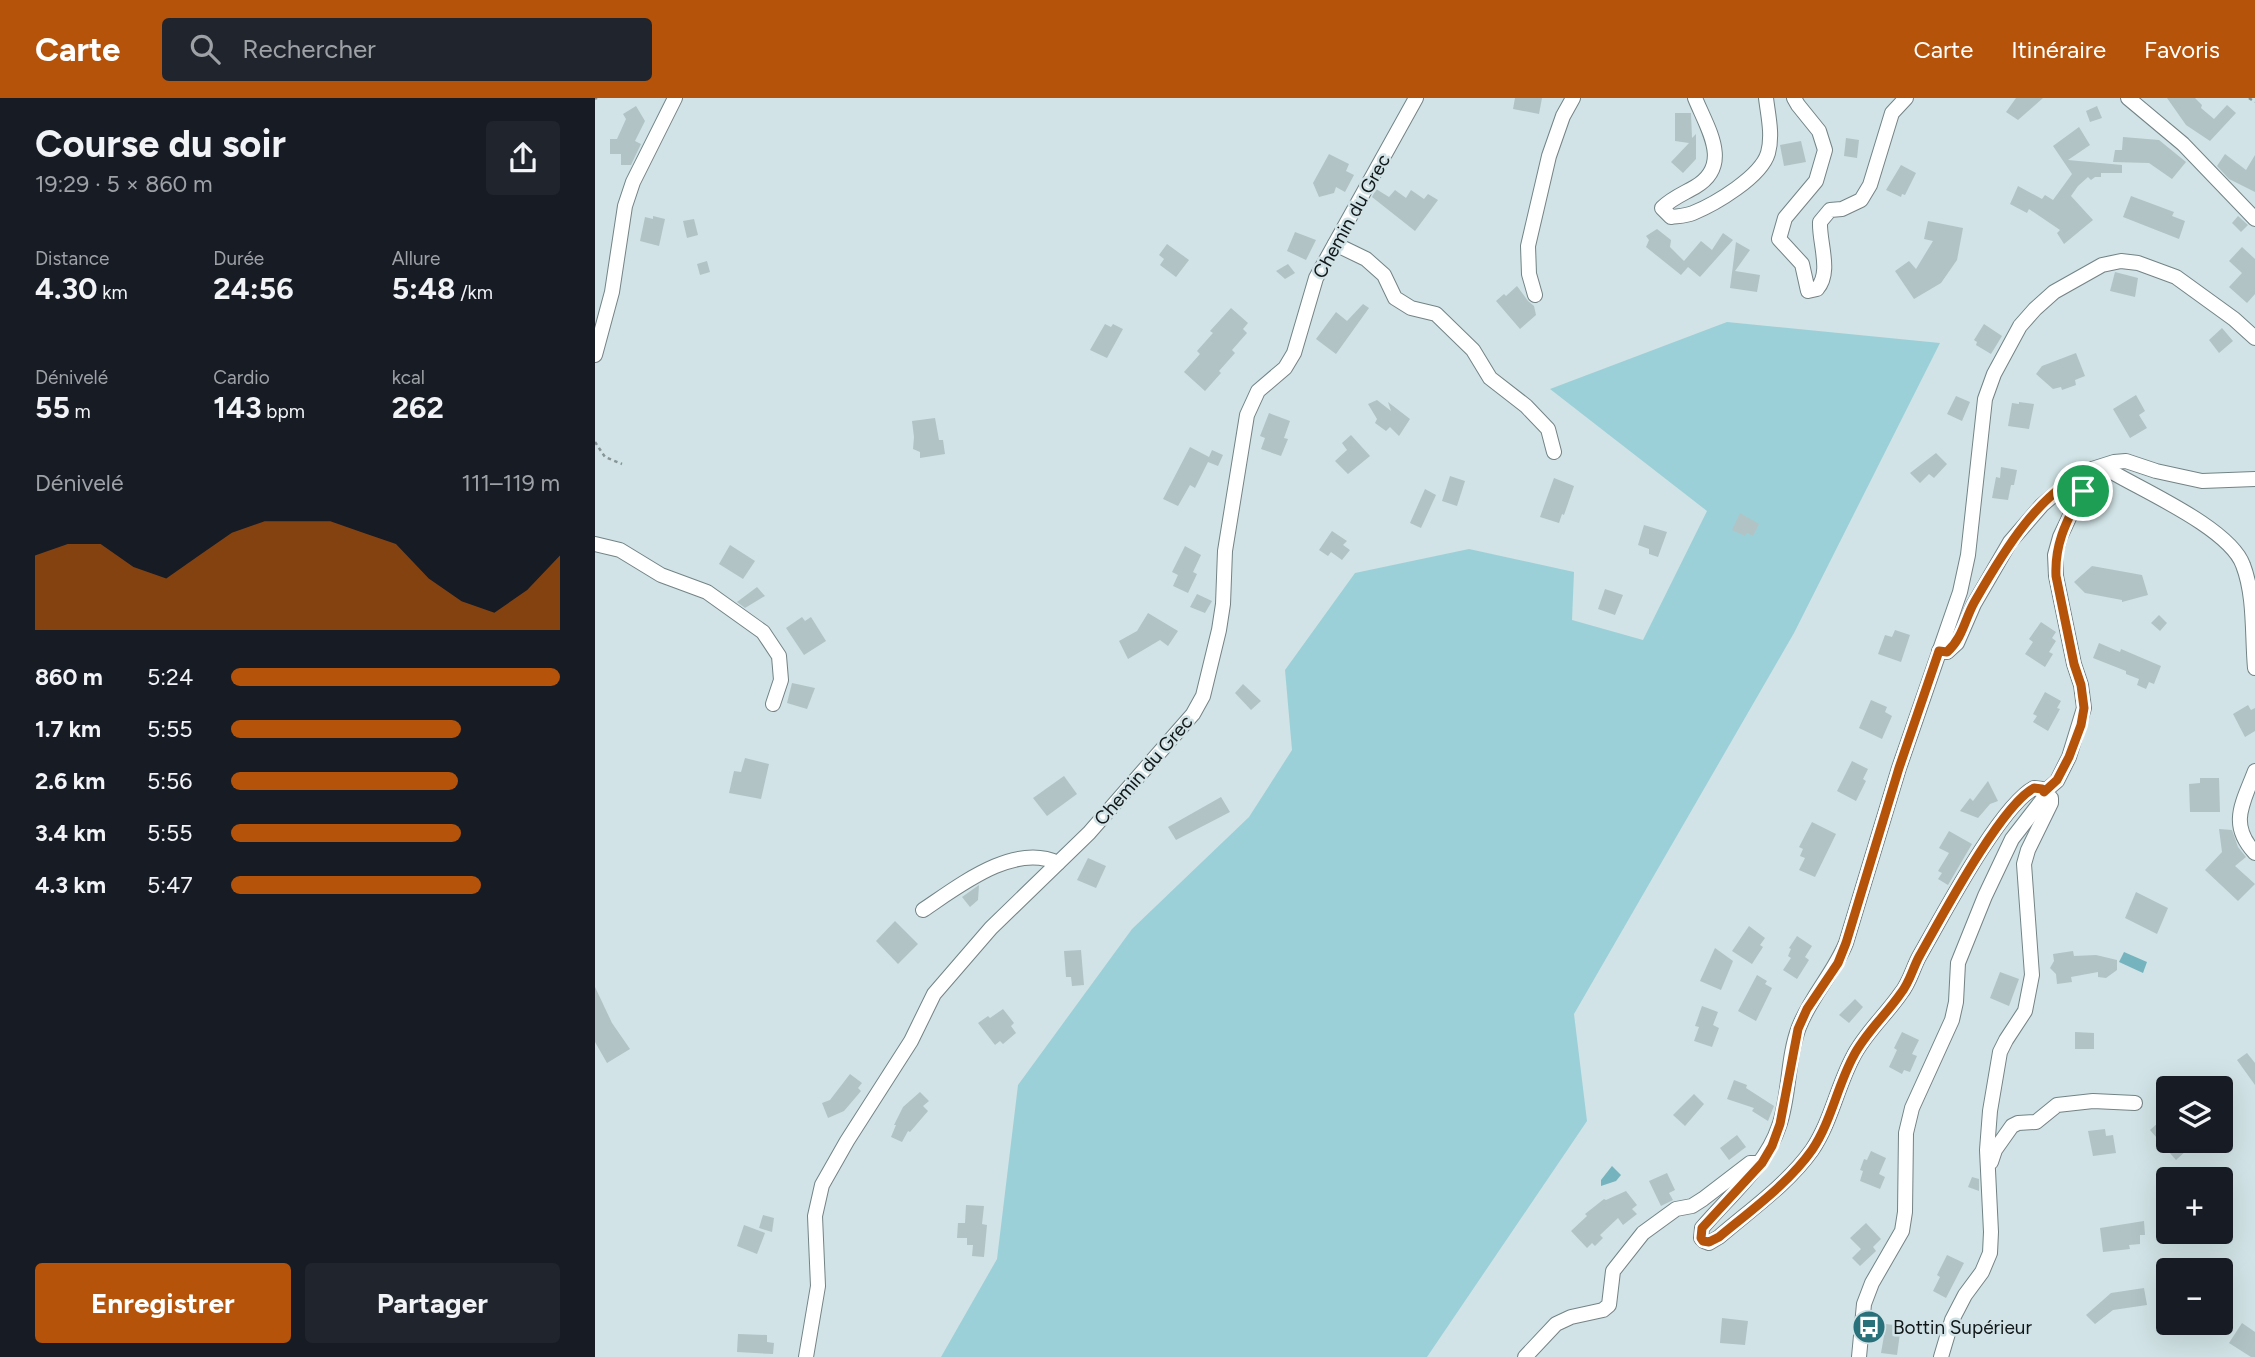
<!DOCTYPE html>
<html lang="fr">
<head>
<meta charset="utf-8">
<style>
  :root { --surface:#171b24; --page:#20242c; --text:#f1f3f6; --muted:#9ea1a6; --accent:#b45309 }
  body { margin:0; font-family:Figtree,sans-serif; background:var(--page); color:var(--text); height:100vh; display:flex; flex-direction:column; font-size:26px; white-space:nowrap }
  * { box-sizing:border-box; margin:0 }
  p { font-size:23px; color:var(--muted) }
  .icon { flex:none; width:38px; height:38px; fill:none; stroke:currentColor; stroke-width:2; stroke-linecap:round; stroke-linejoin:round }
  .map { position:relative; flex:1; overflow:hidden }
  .details { display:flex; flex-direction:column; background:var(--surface); width:595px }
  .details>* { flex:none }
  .controls { position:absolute; left:1561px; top:978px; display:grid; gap:14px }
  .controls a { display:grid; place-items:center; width:77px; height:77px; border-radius:7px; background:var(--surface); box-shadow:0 7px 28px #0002; font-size:35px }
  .pin { position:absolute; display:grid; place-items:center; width:60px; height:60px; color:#fff; margin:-30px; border:4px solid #fff; border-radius:50%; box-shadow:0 2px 7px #0007 }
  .round { display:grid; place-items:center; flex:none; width:74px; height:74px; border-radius:7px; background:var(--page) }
  .head { display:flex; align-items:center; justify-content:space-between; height:119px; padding:0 35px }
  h1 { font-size:38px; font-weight:700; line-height:52px }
  .metrics { display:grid; grid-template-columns:repeat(3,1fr); gap:10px; height:119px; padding:7px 35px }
  .metrics div { display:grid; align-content:center }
  .metrics b { font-size:30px; font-weight:700 }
  .metrics small { font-size:19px; font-weight:400 }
  .metrics p { font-size:19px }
  .chart { height:196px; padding:14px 35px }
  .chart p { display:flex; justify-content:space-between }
  .chart svg { width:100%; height:126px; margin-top:7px; fill:var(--accent); opacity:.7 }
  .primary-button { display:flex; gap:14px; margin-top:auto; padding:14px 35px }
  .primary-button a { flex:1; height:80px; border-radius:7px; background:var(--accent); color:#fff; font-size:28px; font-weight:700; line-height:80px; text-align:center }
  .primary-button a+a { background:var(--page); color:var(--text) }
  ul { padding:0 35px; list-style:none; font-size:23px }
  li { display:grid; grid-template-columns:112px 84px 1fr; align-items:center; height:52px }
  li i { height:18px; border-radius:9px; background:var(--accent) }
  header { display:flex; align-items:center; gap:42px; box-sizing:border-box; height:98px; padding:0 35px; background:var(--accent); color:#fff }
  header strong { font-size:33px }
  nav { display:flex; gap:38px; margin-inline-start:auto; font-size:24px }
  .search { width:490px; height:63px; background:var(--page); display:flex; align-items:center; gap:18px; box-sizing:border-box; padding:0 24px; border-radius:7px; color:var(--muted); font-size:26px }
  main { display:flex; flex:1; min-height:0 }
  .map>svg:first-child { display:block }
  .green { fill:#9cd0d8 }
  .water { fill:#75b4be }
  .building { fill:#b1c3c5 }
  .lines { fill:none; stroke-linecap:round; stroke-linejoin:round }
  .minor-casing { stroke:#738386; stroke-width:16 }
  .path { stroke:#879597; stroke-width:2.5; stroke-dasharray:3.5 3.5; stroke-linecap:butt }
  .minor { stroke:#fff; stroke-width:14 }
  .route-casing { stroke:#fff; stroke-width:14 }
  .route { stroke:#b45309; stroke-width:9 }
  .labels { text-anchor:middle; stroke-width:5; stroke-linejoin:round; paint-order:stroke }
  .street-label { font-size:19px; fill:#111718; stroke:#d1e3e6 }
  .poi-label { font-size:19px; fill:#111718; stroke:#d1e3e6; text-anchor:start }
</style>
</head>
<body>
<header>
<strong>Carte</strong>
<div class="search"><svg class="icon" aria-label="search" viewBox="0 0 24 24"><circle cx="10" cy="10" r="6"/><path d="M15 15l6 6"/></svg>Rechercher</div>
<nav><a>Carte</a><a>Itinéraire</a><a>Favoris</a></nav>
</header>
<main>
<section class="details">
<div class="head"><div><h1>Course du soir</h1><p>19:29 · 5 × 860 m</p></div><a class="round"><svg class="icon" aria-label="share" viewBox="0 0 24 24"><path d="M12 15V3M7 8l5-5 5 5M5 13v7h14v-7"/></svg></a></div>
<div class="metrics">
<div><p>Distance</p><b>4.30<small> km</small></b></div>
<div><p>Durée</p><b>24:56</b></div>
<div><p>Allure</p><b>5:48<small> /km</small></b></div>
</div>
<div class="metrics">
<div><p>Dénivelé</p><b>55<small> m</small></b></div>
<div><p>Cardio</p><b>143<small> bpm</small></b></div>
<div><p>kcal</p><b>262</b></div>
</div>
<div class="chart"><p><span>Dénivelé</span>111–119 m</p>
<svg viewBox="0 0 160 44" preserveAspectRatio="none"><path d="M0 44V18L10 14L20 14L30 22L40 26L50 18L60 10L70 6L80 6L90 6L100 10L110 14L120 26L130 34L140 38L150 30L160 18V44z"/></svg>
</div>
<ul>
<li><b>860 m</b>5:24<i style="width:100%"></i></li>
<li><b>1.7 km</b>5:55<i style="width:70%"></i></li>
<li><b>2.6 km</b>5:56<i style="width:69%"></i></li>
<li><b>3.4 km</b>5:55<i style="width:70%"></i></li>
<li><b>4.3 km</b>5:47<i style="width:76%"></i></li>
</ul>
<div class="primary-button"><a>Enregistrer</a><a>Partager</a></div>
</section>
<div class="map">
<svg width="1660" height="1259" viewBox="0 0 1660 1259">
  <rect width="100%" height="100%" fill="#d1e3e6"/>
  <path class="green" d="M1132,224L1345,245L1199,535L979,916L992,1023L832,1259H346L402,1161L423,987L537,831L654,719L697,652L690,572L760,475L874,451L979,474L977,522L1048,542L1112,413L955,291Z"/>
  <g class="water">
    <path d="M1529,854L1552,864L1548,875L1524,864Z"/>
    <path d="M1017,1068L1026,1077L1021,1083L1006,1088V1082Z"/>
  </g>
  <g class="building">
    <path d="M920,0H947L944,16L918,11Z"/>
    <path d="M1421,0H1448L1423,22L1411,14Z"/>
    <path d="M1572,0H1600L1607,7L1606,10L1619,21L1632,7L1641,15L1615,43L1591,27Z"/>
    <path d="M41,8L50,23L40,43L46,46L36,67H26V56H15V41H22L31,21L28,16Z"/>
    <path d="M1502,8L1507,20L1495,24L1491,13Z"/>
    <path d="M1080,15H1096L1097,40L1101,36V61L1088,75L1076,64L1094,45L1080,43Z"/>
    <path d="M1484,29L1495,47L1473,62L1527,67V75H1506V79H1500L1496,82L1493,79L1483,88L1476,98L1498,122L1469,146L1462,135L1465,132L1434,111L1432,115L1415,106L1423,88L1447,101L1450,97L1458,102L1477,76L1458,48Z"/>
    <path d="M1528,39L1564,42L1591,64L1577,81L1554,65L1518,64L1520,52H1527Z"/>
    <path d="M1251,40L1264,42L1262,60L1249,58Z"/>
    <path d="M1206,43L1211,64L1189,68L1185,47Z"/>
    <path d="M734,56L754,66L751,73L759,77L750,94L741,89L739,95L724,99L718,85Z"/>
    <path d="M1630,56L1651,72L1660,57V94L1634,81L1622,68Z"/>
    <path d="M1306,67L1321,75L1310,97L1307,96L1306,99L1291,92Z"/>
    <path d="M781,91L794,99L800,92L811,100L816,92L829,101L833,96L843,102L820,133L777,99Z"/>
    <path d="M1536,98L1579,114L1577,118L1590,123L1584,141L1528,119Z"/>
    <path d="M58,118L70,121L64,148L45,143L50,119L58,121Z"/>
    <path d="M1643,118L1653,127L1646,134L1637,125Z"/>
    <path d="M99,121L103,137L92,140L88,123Z"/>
    <path d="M1333,123L1368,130L1362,162L1346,185L1319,201L1300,173L1314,163L1321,171L1338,143L1329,141Z"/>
    <path d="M1062,131L1076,142L1075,149L1089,163L1106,143L1117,152L1128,135L1138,142L1105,179L1093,169L1086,177L1051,149L1054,142L1051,138Z"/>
    <path d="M700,134L721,142L711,162L692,153Z"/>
    <path d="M1141,144L1155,152L1140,173L1165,177L1162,194L1135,190Z"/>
    <path d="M572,146L594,162L581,179L565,167L569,161L564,157Z"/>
    <path d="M1647,149L1660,161V196L1652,205L1634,189L1647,175L1634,163Z"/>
    <path d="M112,163L115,174L105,177L102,166Z"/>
    <path d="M693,166L700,175L690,181L681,173Z"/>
    <path d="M1520,174L1543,180L1540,199L1515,193Z"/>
    <path d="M922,188L933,203L939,208L941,217L925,231L901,203L909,196L911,198Z"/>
    <path d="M768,206L774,210L741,256L721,241L741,214L752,223Z"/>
    <path d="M636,210L653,225L648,231L652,235L637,252L640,255L624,273L626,275L610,293L589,274L605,256L602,253L618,235L615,233Z"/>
    <path d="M510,226L516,229L518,226L528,231L512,260L495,252Z"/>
    <path d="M1389,226L1407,238L1396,256L1381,247L1382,244L1379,242Z"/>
    <path d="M1627,230L1638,243L1624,255L1614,242Z"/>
    <path d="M1481,255L1490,278L1480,282L1481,287L1467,292L1466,289L1458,291L1441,276L1447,268Z"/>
    <path d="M1541,297L1550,313L1544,317L1552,330L1535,340L1518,311Z"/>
    <path d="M1361,298L1375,304L1367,323L1352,316Z"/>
    <path d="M782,302L796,313L793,304L815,321L804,338L795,329L791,333L780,325L782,321L773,306Z"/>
    <path d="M1424,304L1439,306L1434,331L1413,328L1417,305L1424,306Z"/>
    <path d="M674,315L695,323L689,340L693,341L686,358L666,351L670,340L665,338Z"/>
    <path d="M340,320L344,342H348L350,356L325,360V354L318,351L319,339L317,323Z"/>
    <path d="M756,337L775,358L753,376L740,363L752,352L747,345Z"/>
    <path d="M595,349L614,359L617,352L628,357L623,368L613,364L600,390L595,387L583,408L568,401Z"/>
    <path d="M1341,355L1352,366L1339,380L1334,376L1325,385L1315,375Z"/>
    <path d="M1406,369L1422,372L1419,387H1416L1413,402L1397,400L1401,379L1405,380Z"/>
    <path d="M855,378L870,383L862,408L847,403Z"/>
    <path d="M959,380L979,388L969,417L967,416L964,425L945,419Z"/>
    <path d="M830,391L841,397L826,430L815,425Z"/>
    <path d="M1145,415L1164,426L1158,438L1152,435L1150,438L1137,432Z"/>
    <path d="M1049,427L1072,434L1063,459L1054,456V451L1043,447Z"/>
    <path d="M737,433L752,443L748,447L755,452L747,462L736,454L733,458L724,452Z"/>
    <path d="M135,447L160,463L148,481L124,466Z"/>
    <path d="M590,448L606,457L598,474L602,476L593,495L578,488L583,477L577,474Z"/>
    <path d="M1497,468L1547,477L1553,497L1527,504V502L1490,495L1479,484Z"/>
    <path d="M162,489L170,498L150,510L142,504Z"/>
    <path d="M1010,491L1028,497L1020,517L1003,511Z"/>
    <path d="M602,496L617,503L610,515L595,509Z"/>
    <path d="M553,515L583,533L573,548L565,542L533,561L524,543L542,533Z"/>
    <path d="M1564,517L1572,525L1565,533L1556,525Z"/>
    <path d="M207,519L210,523L216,519L231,543L209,557L191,530Z"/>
    <path d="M1446,524L1461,534L1457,540L1461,543L1454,554L1458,556L1450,569L1430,556L1438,544L1434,541Z"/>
    <path d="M1300,532L1315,537L1306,564L1283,556L1290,537L1297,539Z"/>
    <path d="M1504,545L1525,554L1526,551L1566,568L1559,586L1554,584L1551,591L1542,587L1544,581L1531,576V573L1498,560Z"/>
    <path d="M197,585L220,590L212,611L192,605Z"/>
    <path d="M648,586L666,603L656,612L640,595Z"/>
    <path d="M1450,594L1466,603L1462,610L1465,611L1453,633L1438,624L1442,618L1438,616Z"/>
    <path d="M1276,602L1292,609L1290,614L1297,618L1287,641L1264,630Z"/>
    <path d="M1653,607L1656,612L1660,610V633L1650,639L1638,616Z"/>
    <path d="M150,660L174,666L166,701L134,695L139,673L146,674Z"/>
    <path d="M1257,663L1273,671L1268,681L1271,683L1261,703L1242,693Z"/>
    <path d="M469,678L482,696L452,718L438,700Z"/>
    <path d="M1605,680H1624L1625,714H1595L1594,686L1605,685Z"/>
    <path d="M1393,683L1403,703L1395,706L1383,720L1365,713L1375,700L1378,703Z"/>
    <path d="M626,699L635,714L581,742L573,729Z"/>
    <path d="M1217,724L1241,736L1220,779L1204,772L1210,760L1205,758L1208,751L1204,749Z"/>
    <path d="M1624,731L1637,732L1643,749L1651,759L1640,768L1660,786L1643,803L1610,772L1627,754Z"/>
    <path d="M1354,733L1377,746L1353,787L1343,781L1347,775L1343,773L1354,755L1344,750Z"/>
    <path d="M493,760L511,768L501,790L482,782Z"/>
    <path d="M384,787L383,802L375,809L367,799Z"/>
    <path d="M1541,794L1573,810L1562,836L1530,820Z"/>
    <path d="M300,823L323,846L303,866L281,843Z"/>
    <path d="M1154,828L1170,840L1165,847L1168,849L1157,866L1137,853Z"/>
    <path d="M1202,838L1217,848L1210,859L1214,862L1202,881L1188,872L1196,860L1193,858L1196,851L1194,850Z"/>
    <path d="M1120,850L1138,863L1126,892L1105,883Z"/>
    <path d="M486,852L489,887L477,888L476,879H471L469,853Z"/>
    <path d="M1478,853L1479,858L1501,857L1522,862V872L1511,880L1503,879V874L1476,879L1477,884L1462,886L1461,876L1455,870L1459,863L1458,856Z"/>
    <path d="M1405,874L1424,881L1414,908L1395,900Z"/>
    <path d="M1162,877L1172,883L1170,886L1177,890L1161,923L1143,913Z"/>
    <path d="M0,889L17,925L35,951L12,965L0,944Z"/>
    <path d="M1260,901L1268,909L1254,925L1244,917Z"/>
    <path d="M1107,908L1123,914L1118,927L1124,930L1117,949L1099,943L1104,929L1100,928Z"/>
    <path d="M408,911L419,925L416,928L421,935L408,946L405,943L400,947L383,925L393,918L395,920Z"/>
    <path d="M1307,934L1324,942L1317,956L1322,958L1315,974L1309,972L1307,976L1294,969L1302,952L1299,950Z"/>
    <path d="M1480,934L1499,935V951H1480Z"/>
    <path d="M1652,955L1660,965V987L1642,962Z"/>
    <path d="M255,976L267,985L263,990L266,993L249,1013L233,1020L227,1005L235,1002Z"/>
    <path d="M1139,982L1152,987L1151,990L1179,1008L1173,1023L1157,1013L1159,1010L1132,1001Z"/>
    <path d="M325,994L334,1003L328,1008L333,1013L315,1034L313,1033L307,1044L296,1039L301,1027H299L308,1009Z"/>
    <path d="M1099,996L1109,1006L1090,1028L1078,1017Z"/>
    <path d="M1573,1016V1043H1586L1593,1051L1581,1062L1555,1032Z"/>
    <path d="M1510,1031L1511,1038L1518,1037L1521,1055L1498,1058L1493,1033Z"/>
    <path d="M1142,1037L1151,1049L1134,1062L1125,1050Z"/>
    <path d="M1276,1053L1291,1060L1284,1076L1290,1079L1285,1091L1265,1083L1268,1073L1265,1072L1269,1061L1272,1062Z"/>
    <path d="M1072,1075L1080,1092L1074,1095L1078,1102L1066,1108L1054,1083Z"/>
    <path d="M1377,1079L1384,1081V1093L1373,1089Z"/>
    <path d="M1031,1093L1042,1107L1037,1111L1042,1116L1028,1127L1023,1120L1005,1137L1008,1140L1000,1148L997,1145L992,1150L976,1133L992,1118L990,1116L1009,1101L1011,1102Z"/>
    <path d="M371,1107L389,1108L387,1126L392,1127L389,1159L377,1158L378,1147H372V1140H362L363,1125H370Z"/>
    <path d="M168,1117L179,1120L177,1134L164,1130Z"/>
    <path d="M1549,1123L1550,1137H1545V1146L1534,1147L1535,1151L1508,1154L1505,1130Z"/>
    <path d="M1271,1125L1286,1141L1278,1149L1281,1153L1265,1168L1257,1160L1266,1151L1255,1140Z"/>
    <path d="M149,1127L170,1135L162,1156L142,1148Z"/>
    <path d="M1352,1157L1369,1165L1351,1200L1338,1193L1345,1179L1342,1177Z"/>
    <path d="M1549,1190L1552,1207L1518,1212L1500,1226L1491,1217L1516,1195Z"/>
    <path d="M1127,1220L1153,1223L1150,1247L1125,1245Z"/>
    <path d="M1647,1225L1660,1234V1259H1656L1634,1245Z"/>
    <path d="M1291,1226L1306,1228L1302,1257L1286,1255Z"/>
    <path d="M143,1236L172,1237V1244L179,1245L178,1256L142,1254Z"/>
  </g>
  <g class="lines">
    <defs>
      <g id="minor">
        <path d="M1100,0C1112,30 1138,67 1100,89C1088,96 1077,100 1067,110L1076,119C1083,118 1091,118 1098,115C1120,106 1166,79 1173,55C1178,37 1173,17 1171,0"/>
        <path d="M1199,0L1203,7L1224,33L1230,52L1221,83L1190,120L1184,141L1207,166L1213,193L1222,191C1237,174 1224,145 1225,124L1235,112L1247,111L1266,102L1275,87L1297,15L1311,0"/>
        <path d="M1533,0L1588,46L1660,121"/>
        <path d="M740,146L771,161L789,177L800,200L816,210L841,216L878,252L895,280L931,308L953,331L959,354"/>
        <path d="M940,197L934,176L933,148L954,58L968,18L978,0"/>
        <path d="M0,257L17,194L30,108L38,84L80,0"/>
        <path d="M0,446L25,452L66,477L112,494L168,534L184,558L186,582L178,606"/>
        <path d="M1344,553L1352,554L1362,545L1379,506L1415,444L1447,407L1481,378L1497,371L1517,374C1551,394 1635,431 1648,467C1660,498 1657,537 1660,570"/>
        <path d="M1660,673C1648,705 1633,726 1660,755"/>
        <path d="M328,812C364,788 419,744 463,765"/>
        <path d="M1396,1064L1400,1052L1417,1028L1423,1025L1441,1024L1462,1007L1498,1003L1540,1005"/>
        <path d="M211,1259L223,1188L220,1118L227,1087L252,1043L316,943L339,896L396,830L494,735L598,616L608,598L624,532L628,506L630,453L652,317L663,293L690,270L699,255L721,180L821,0"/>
        <path d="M930,1259L961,1226L976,1219L1008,1212L1014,1207L1018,1173L1048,1135L1081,1111L1097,1108L1108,1101L1155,1065H1165"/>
        <path d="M1264,1259L1269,1206L1277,1185L1307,1133L1310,1114L1311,1035L1317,1010L1357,922L1361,904L1363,865L1390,798L1417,741L1448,701L1449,694L1447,691L1439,690C1404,709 1347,819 1325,857C1318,869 1315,884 1306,895C1291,917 1270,935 1258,959C1242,989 1236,1024 1217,1052C1193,1086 1155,1112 1124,1139L1114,1145L1109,1143L1106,1140L1107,1130C1134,1098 1171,1068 1184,1028C1195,997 1192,960 1204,929C1216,898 1239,875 1251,845L1304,670L1365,494L1373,457L1390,301L1399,276L1425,228L1440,211L1459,194L1507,167L1526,163L1543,165L1581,179L1639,221L1660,240"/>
        <path d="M1346,1259L1357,1222L1370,1197L1387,1174L1395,1155L1396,1134L1392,1052L1395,1013L1405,954L1411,942L1430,913L1437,877L1429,766L1433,752L1456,705V700L1449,694L1462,683L1474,659L1489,610L1486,587L1479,566L1461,478L1460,457L1465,439L1497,371L1519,364L1531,363L1561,373L1607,383L1660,381"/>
      </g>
    </defs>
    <use href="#minor" class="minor-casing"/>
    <g class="path">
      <path d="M1654,0L1660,4"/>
      <path d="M0,1L2,0"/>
      <path d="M0,344L10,359L27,366"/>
    </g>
    <use href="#minor" class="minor"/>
  </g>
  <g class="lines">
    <defs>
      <path id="route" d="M1497,372C1481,410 1459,435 1461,478L1479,566L1486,587L1489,610L1486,627L1474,659L1462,682L1449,694L1447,691L1439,690C1406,707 1346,820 1325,857C1318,869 1315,884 1306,895C1291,917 1270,935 1258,959C1242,989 1236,1024 1217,1052C1193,1086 1155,1113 1124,1139L1114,1144L1108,1143L1106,1140L1107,1130L1167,1065L1177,1048L1185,1026L1203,931L1212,911L1243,865L1251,845L1304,670L1344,553L1352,554C1368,540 1370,520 1380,503C1407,456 1445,391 1497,372Z"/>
    </defs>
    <use href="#route" class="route-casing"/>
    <use href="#route" class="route"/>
  </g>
  <defs>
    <symbol id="bus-disc" viewBox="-11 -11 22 22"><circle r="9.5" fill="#28707a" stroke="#d1e3e6"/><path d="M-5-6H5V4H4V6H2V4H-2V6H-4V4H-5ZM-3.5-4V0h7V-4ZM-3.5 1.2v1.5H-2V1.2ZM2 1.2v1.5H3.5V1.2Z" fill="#fff"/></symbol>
  </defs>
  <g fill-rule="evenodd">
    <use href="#bus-disc" x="1255" y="1210" width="38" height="38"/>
  </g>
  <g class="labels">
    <g class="street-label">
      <text transform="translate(756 118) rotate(-61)" y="7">Chemin du Grec</text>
      <text transform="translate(548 672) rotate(-49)" y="7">Chemin du Grec</text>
    </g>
    <g class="poi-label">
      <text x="1298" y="1236">Bottin Supérieur</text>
    </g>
  </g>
</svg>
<div class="controls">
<a><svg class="icon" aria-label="layers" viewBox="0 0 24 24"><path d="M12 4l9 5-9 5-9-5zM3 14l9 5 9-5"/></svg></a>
<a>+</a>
<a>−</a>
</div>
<div class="pin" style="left:1488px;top:393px;background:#1e9e55"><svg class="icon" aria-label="arrive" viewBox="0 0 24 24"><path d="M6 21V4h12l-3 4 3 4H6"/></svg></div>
</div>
</main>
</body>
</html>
